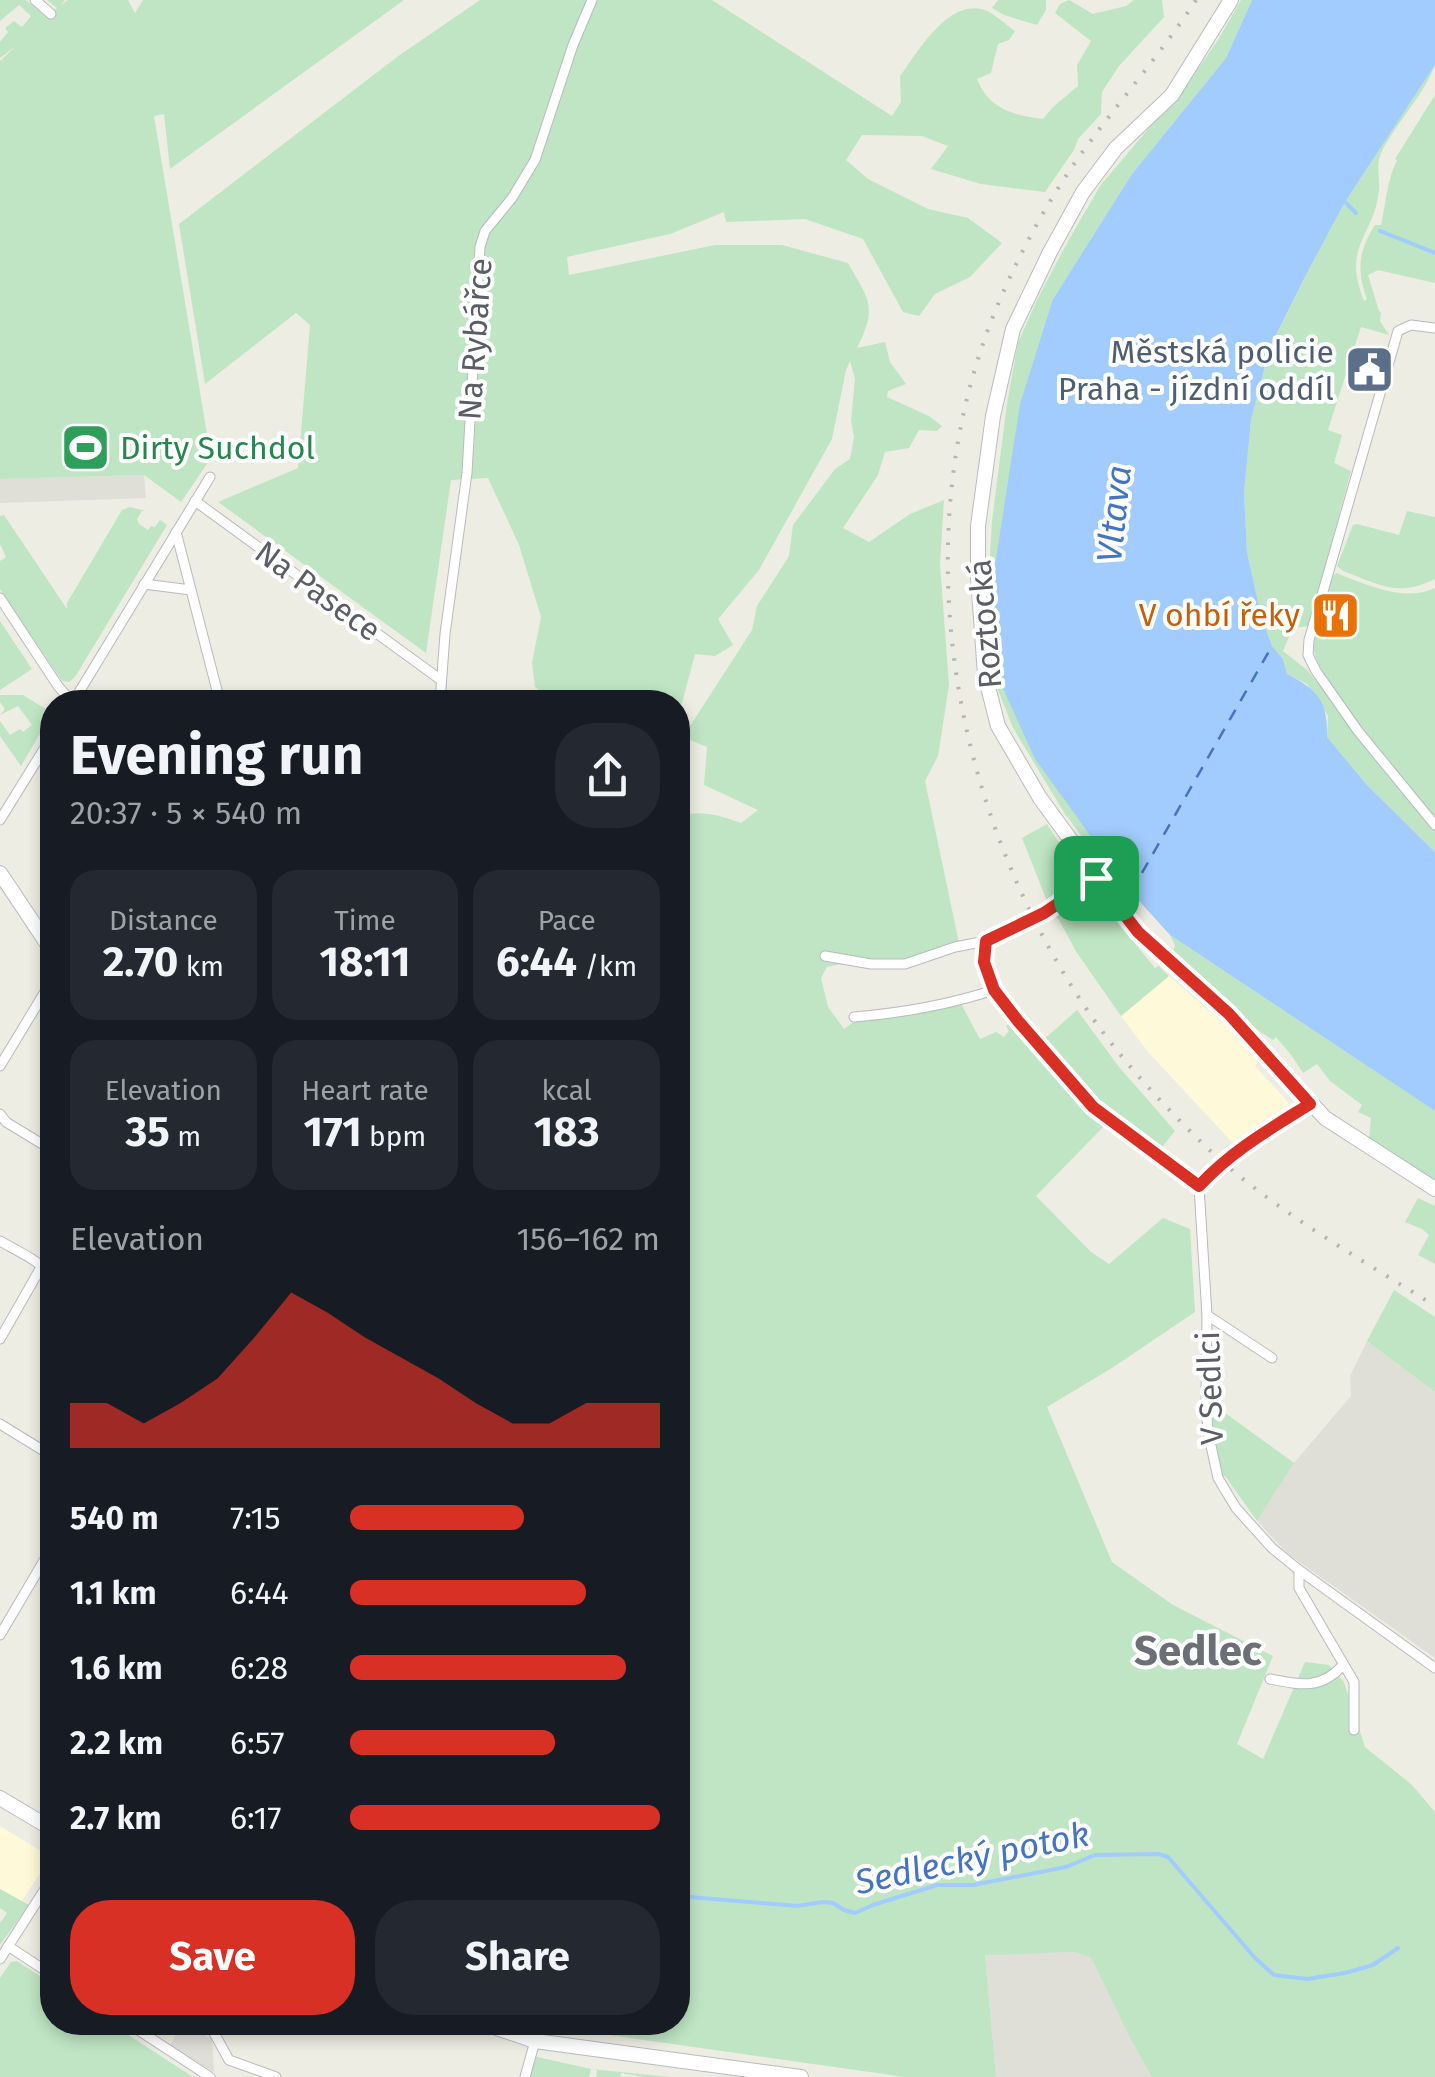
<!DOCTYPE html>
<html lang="en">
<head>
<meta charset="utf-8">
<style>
  :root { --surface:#171b24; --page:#242831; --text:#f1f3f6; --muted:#9ea1a6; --accent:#d93025 }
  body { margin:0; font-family:"Fira Sans",sans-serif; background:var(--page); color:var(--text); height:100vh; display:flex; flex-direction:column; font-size:38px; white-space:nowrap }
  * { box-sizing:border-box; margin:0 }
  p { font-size:32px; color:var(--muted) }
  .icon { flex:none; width:55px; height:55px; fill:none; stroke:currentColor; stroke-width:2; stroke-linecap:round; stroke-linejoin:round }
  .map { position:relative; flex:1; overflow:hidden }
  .panel { position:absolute; left:40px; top:690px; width:650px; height:1345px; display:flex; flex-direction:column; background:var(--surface); border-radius:40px; box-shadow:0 5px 15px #0003 }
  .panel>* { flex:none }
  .pin { position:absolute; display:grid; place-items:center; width:85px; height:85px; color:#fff; margin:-42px; border-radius:20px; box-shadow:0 5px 15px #0006 }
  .round { display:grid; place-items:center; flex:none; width:105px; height:105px; border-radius:40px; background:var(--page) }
  .head { display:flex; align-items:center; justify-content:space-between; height:170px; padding:0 30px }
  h1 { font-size:55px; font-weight:700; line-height:75px }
  .figures { display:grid; grid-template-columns:repeat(3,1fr); gap:15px; height:170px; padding:10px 30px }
  .figures div { display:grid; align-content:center; border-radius:25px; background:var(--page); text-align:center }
  .figures b { font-size:42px; font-weight:700 }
  .figures small { font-size:28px; font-weight:400 }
  .figures p { font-size:28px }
  .chart { height:280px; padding:20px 30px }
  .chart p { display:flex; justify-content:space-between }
  .chart svg { width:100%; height:180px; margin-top:10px; fill:var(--accent); opacity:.7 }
  .primary-button { display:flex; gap:20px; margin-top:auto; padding:20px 30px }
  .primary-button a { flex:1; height:115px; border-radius:40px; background:var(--accent); color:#fff; font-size:40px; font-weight:700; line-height:115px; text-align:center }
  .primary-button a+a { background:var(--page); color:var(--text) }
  ul { padding:0 30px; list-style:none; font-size:32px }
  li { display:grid; grid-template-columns:160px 120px 1fr; align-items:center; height:75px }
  li i { height:25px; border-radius:12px; background:var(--accent) }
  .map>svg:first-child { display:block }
  .commercial { fill:#fef9d8 }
  .industrial { fill:#dfded7 }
  .green { fill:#bfe5c4 }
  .water { fill:#a2ccfe }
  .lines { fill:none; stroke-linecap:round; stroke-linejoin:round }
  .stream { stroke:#a2ccfe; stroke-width:4 }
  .ferry { stroke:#4474c2; stroke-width:2.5; stroke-dasharray:12 10; stroke-linecap:butt }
  .street-casing { stroke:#b8babf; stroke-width:11 }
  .secondary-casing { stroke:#b8bbc1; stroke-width:16 }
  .street { stroke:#fff; stroke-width:9 }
  .secondary { stroke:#fff; stroke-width:14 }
  .rail { stroke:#b4b5b5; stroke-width:4; stroke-dasharray:2.5 12; stroke-linecap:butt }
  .route-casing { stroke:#fff; stroke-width:20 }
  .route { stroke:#d93025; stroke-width:12 }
  .labels { text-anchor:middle; stroke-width:8; stroke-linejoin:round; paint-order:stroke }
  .street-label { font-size:32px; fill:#5b5e64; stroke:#fff }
  .service-label { font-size:32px; fill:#4e5e75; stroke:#fff; text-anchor:end }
  .leisure-label { font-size:32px; fill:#27864d; stroke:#fff; text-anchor:start }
  .food-label { font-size:32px; fill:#c56008; stroke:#fff; text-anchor:end }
  .water-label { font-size:35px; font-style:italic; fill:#4474c2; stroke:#fff }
  .district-label { font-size:42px; font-weight:bold; fill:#6c7076; stroke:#fff }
</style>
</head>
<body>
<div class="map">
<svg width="1435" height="2077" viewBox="0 0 1435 2077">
  <rect width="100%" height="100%" fill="#eeede3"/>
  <g class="commercial">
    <path d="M1169,976L1222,1022L1259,1059L1255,1066L1289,1103V1110L1232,1142L1149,1053L1121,1016Z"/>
    <path d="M0,1826L51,1857L21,1902L0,1889Z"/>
  </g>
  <g class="industrial">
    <path d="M144,475L146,498L0,503V479Z"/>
    <path d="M1367,1341L1435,1392V1658L1287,1553L1257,1521L1294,1463L1351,1396L1350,1376Z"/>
    <path d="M1074,1952L1091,1956L1131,2040L1152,2077H996L985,1954Z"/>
    <path d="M182,2023L212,2039L214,2072L170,2046Z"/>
  </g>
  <g class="green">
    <path d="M0,0H26L46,17L57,8L47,0H65L61,5L68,0H128L135,13L143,0H404L170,169L164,114L154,116L211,458L181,502L144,475L0,479V61L16,46L0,58V42L8,32L5,28L14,21L22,27L31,16L19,5L0,21Z"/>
    <path d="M480,0H712L892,116L901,102L900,76C918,52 946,1 982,9C993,12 1006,25 1015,31L1009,40L998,44L991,73L977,79C989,109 1013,115 1043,119L1053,107L1078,86L1077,65L1091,41L1055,13L1060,4L1069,0L1093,14L1126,6L1134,0H1162L1164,17L1119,66L1102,92L1101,114L1078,139L1074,150L1045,192L981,184L931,169L948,146L922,136L862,135L846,160L868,179L928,209L968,218L1002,243L970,277L935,294L919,316L903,312L863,239L805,219L726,222L724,212L670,234L567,257L569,275L715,245H782L848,263C869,301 878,305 857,348L885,342L890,362L906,384L888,391L887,397L929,416L942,426L937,431L919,430L909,448L885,452L878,475L843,528L869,542L910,514L944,500L940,564L949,685L938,756L925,781L959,943L894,962L866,959L827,967L821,978L828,1007L844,1029L855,1021L961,1004L980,1039L996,1032L1004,1037L1009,1031L1006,1026L1010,1023L1090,1114L1105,1125L1036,1196L1091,1252L1109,1264L1163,1218L1190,1229L1195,1312L1112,1368L1047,1407L1112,1562L1173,1605L1273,1656L1237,1744L1263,1759L1305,1662L1329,1665L1344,1682L1365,1747L1412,1785L1435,1812V2077H1152L1131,2040L1091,1957L1074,1952L985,1955L996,2077H905L588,2032L589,2023L678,2022V816C700,810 719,815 741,823L758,810L704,785L707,747L683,737L752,630L757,606L789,556L793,525L835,469L850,459L854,437L851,421L855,379L850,361L846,370L832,439L759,570L718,619L733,645L715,656L695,654L678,718V702H554L535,687L532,663L541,617L519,545L488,478L451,480L426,653L218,502L298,468L310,325L296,313L205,384L179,224L397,57Z"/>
    <path d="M998,0H1046V10L1037,25L1004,15L992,8Z"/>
    <path d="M1241,0H1252L1226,58L1132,174L1053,299L1115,866L1111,875L1065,814L1013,728L995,682L987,602L992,521L1007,403L1018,343L1037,300L1067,243L1100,186L1192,77L1218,40Z"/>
    <path d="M1435,65C1423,96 1397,122 1382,151C1375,164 1380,176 1379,189C1375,237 1341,244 1364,301L1367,299C1356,270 1359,250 1375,225H1381C1386,203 1387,180 1397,160L1395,159L1435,95V283L1378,270L1368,275L1379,311L1381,312L1380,321L1389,335L1361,327L1328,430L1342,435L1334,463L1351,471L1309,626L1293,628L1283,651L1307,670L1435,828V852L1367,785L1327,737L1328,716L1307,684L1287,674L1283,659L1272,646L1261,615L1247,552L1244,493L1251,420L1270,347L1306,275L1345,202Z"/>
    <path d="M130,507L146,511H142L137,519L139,524L148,530L151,526L155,527L160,520L167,525L75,677L69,682L62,681L0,589V561L6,557L0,544V516L4,515L67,609V603L122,510Z"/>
    <path d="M1407,511L1435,517V579C1397,598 1379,584 1343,571L1337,566L1353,525L1357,524L1399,535Z"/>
    <path d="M1336,573C1366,584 1403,603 1435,588V820C1402,780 1318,690 1312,642L1331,578Z"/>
    <path d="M0,621L32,669L0,690Z"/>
    <path d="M0,695H23L52,713L21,766L0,736V721L10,735L20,729L23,732L32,725L18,706L0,715L5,709L0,702Z"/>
    <path d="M1047,824L1079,873L1078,881L1047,901L1022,838Z"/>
    <path d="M1087,892L1094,893L1155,968L1159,966L1169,976L1121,1016L1077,953L1059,920L1052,914Z"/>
    <path d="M1170,935L1435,1111V1180L1369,1139L1371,1118L1358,1112L1362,1105L1330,1081L1317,1064L1303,1073L1292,1056L1276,1037L1273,1040L1251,1026L1172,954L1175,945Z"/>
    <path d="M1077,1010L1119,1067L1175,1131L1162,1147L1103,1105L1042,1041Z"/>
    <path d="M1418,1198L1435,1206V1264L1418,1255L1429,1235L1422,1229L1405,1222Z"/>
    <path d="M1394,1290L1435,1317V1392L1367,1341Z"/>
    <path d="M1210,1402L1294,1463L1257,1521L1225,1476L1222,1477L1212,1429Z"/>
    <path d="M0,1889L29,1905L0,1945V1923L7,1913L0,1908Z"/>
    <path d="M17,1961L52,1984V2022L110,2023L193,2077H0V1978L11,1962Z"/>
    <path d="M533,2056L591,2069L671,2077H643L621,2073L620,2077H596L597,2070L591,2069L589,2077H527Z"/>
  </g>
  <path class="water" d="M1252,0H1435V65L1345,202L1306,275L1270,347L1251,420L1244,493L1247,552L1261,615L1272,646L1283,659L1287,674C1318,690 1328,701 1327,737L1367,785L1435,852V1111L1170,935L1131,892L1035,759L1000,682L991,591L1020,404L1053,299L1132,174L1226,58Z"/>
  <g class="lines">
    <g class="stream">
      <path d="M1341,201L1345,202L1356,213"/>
      <path d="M1380,231L1435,253"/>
      <path d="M678,1896L797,1906L823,1902L833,1903L844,1910L855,1913L873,1905L937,1885H973L1066,1867L1095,1855L1159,1854L1168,1857L1255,1958L1274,1975L1307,1979L1345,1973L1373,1965L1398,1948"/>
    </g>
    <path class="ferry" d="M1131,892L1272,646"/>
    <defs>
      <g id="street">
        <path d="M35,0L51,14"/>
        <path d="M1435,328L1411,325L1398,331L1309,640L1308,655L1316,671L1358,731L1435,825"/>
        <path d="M195,501L441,680"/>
        <path d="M176,532L220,702"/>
        <path d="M144,584L191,590"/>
        <path d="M0,598L58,686L72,702"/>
        <path d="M73,702L210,477"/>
        <path d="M440,702L445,634L467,473L480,247L485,231L512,198L535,160L573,45L592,0"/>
        <path d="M0,820L52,736"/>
        <path d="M986,941L984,962L994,990L1017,1021L1093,1107L1199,1187L1207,1315L1206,1401L1208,1432L1218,1478L1236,1508L1272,1548L1299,1570L1435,1668"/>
        <path d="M825,956L871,964H905L955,947L986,941L1044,913L1096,877"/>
        <path d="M854,1017C902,1013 948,1005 994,990"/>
        <path d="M0,1066L52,980"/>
        <path d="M0,1114L6,1122L52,1150"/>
        <path d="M1199,1187C1231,1151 1270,1130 1310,1104"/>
        <path d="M0,1241C17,1251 41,1261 52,1277"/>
        <path d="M1207,1315L1272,1358"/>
        <path d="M0,1339L52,1248"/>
        <path d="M0,1424L52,1456"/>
        <path d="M1299,1570V1588L1354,1682V1730"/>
        <path d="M0,1635L52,1547"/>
        <path d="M1270,1679C1300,1685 1321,1690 1343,1665"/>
        <path d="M8,1946L52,1975"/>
        <path d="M0,1959L52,1878"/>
        <path d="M126,2022L210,2077"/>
        <path d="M208,2022L229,2060L276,2077"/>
        <path d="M525,2077L535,2041"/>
      </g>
      <g id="secondary">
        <path d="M1231,0L1172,95L1116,148L1083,192L1050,252L1013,329L993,416L978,526V576L985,675L998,726L1015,755L1040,798L1138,932L1229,1014L1325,1118L1435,1189"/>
        <path d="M0,873L52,951"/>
        <path d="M0,1798L52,1829"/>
        <path d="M479,2022L535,2041L801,2077"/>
      </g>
    </defs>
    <use href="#street" class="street-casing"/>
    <use href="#secondary" class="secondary-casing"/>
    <use href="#street" class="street"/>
    <use href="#secondary" class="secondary"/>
    <path class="rail" d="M1196,0C1159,57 1113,108 1074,164C1046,205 1022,249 1002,295C899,529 950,814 1094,1020C1126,1065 1164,1106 1203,1144C1271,1209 1356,1256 1435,1306"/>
  </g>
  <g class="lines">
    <defs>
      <path id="route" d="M1096,878L1138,932L1229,1014L1310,1104C1270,1129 1231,1151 1199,1186L1093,1107L1018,1021L994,990L984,962L986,941L1044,913Z"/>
    </defs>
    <use href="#route" class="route-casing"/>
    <use href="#route" class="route"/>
  </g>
  <defs>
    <symbol id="civic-square" viewBox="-11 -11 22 22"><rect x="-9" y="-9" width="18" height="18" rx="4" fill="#5c6f8a" stroke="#fff"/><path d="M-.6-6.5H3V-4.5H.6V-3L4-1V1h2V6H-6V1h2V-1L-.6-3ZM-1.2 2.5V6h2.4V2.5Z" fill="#fff"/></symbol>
    <symbol id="stadium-square" viewBox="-11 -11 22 22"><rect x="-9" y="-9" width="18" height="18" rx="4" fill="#2e9e5b" stroke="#fff"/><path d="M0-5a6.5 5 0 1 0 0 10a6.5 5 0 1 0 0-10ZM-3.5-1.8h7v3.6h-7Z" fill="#fff"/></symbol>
    <symbol id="restaurant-square" viewBox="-11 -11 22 22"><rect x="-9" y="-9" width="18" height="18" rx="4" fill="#e8710a" stroke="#fff"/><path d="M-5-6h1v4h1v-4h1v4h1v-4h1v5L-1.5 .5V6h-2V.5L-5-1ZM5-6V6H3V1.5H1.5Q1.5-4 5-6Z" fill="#fff"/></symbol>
  </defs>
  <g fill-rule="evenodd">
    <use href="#civic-square" x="1342" y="342" width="55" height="55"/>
    <use href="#stadium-square" x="58" y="420" width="55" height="55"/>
    <use href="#restaurant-square" x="1308" y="588" width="55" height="55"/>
  </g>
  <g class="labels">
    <g class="street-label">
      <text transform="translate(475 339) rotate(-86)" y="11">Na Rybářce</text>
      <text transform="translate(318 591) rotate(36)" y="11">Na Pasece</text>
      <text transform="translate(985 624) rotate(-95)" y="11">Roztocká</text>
      <text transform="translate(1210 1388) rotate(-92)" y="11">V Sedlci</text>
    </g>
    <g class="service-label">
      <text x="1334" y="363">Městská policie<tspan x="1334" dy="37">Praha - jízdní oddíl</tspan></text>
    </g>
    <g class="leisure-label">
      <text x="120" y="459">Dirty Suchdol</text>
    </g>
    <g class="food-label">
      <text x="1300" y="626">V ohbí řeky</text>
    </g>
    <g class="water-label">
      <text transform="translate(1114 514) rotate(-84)" y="12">Vltava</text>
      <text transform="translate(972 1858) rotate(-12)" y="12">Sedlecký potok</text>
    </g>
    <g class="district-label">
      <text x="1198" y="1665">Sedlec</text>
    </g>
  </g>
</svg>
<div class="pin" style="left:1096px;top:878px;background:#1e9e55"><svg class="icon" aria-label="arrive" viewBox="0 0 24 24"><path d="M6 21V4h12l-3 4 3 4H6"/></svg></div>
<section class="panel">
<div class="head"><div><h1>Evening run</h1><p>20:37 · 5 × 540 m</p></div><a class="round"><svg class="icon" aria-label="share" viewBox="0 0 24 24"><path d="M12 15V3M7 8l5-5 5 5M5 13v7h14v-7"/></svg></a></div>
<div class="figures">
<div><p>Distance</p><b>2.70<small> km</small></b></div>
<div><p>Time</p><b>18:11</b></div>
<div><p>Pace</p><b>6:44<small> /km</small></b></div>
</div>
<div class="figures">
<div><p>Elevation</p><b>35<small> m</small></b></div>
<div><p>Heart rate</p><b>171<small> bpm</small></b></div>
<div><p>kcal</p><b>183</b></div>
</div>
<div class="chart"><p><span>Elevation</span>156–162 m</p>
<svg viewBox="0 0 160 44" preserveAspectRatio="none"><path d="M0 44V33L10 33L20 38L30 33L40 27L50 17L60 6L70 11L80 17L90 22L100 27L110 33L120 38L130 38L140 33L150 33L160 33V44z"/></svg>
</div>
<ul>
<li><b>540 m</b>7:15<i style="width:56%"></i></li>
<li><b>1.1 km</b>6:44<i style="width:76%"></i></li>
<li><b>1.6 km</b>6:28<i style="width:89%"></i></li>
<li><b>2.2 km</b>6:57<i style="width:66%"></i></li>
<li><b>2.7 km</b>6:17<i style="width:100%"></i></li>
</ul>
<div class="primary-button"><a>Save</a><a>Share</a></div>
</section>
</div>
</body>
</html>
